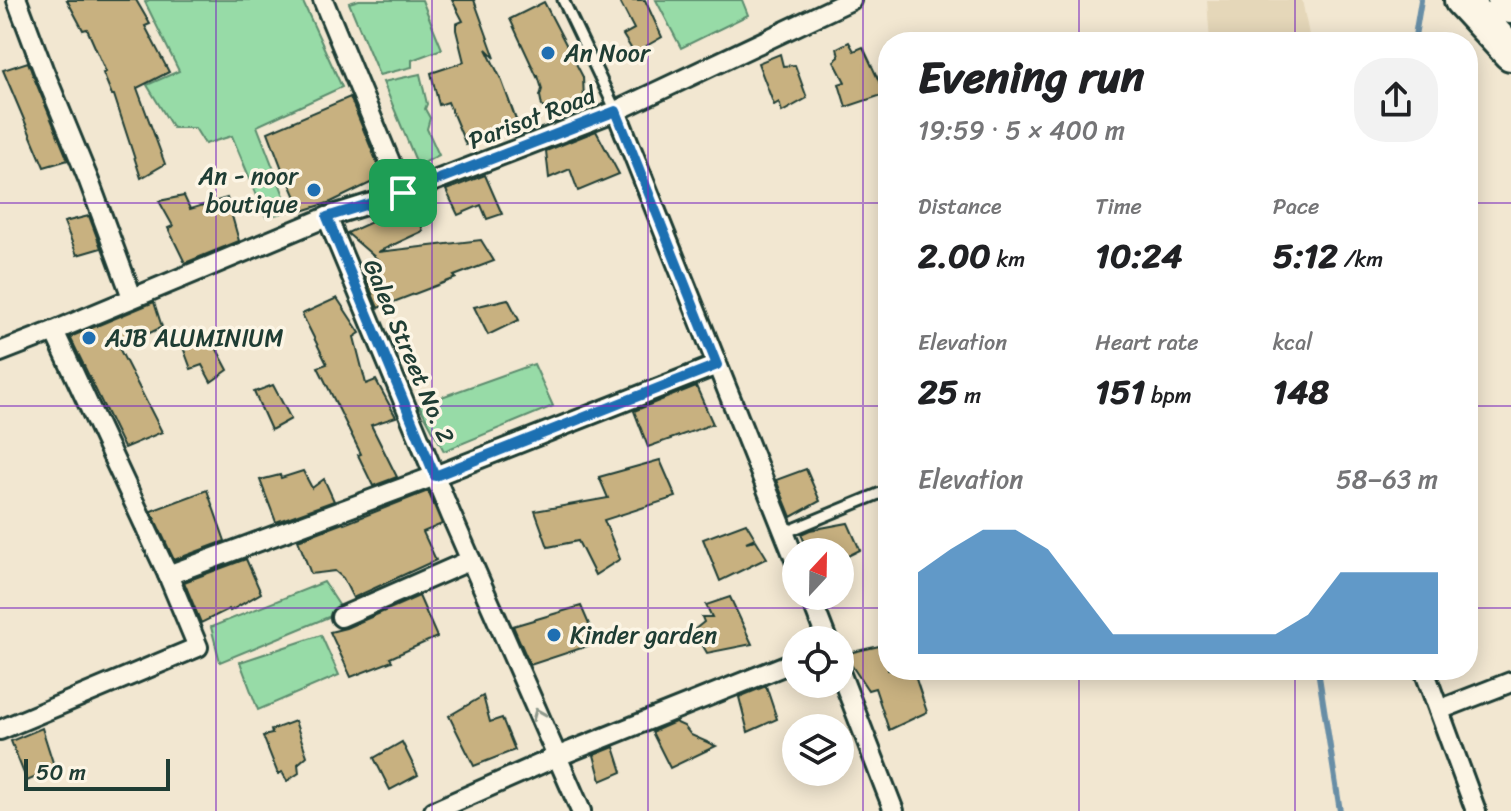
<!DOCTYPE html>
<html lang="en">
<head>
<meta charset="utf-8">
<style>
  :root { --surface:#fff; --page:#f2f2f2; --text:#202124; --muted:#757577; --accent:#1f6fb2 }
  body { margin:0; font-family:Sriracha,sans-serif; background:var(--page); color:var(--text); height:100vh; display:flex; flex-direction:column; font-size:30px; white-space:nowrap }
  * { box-sizing:border-box; margin:0 }
  p { font-size:26px; color:var(--muted) }
  .icon { flex:none; width:44px; height:44px; fill:none; stroke:currentColor; stroke-width:2; stroke-linecap:round; stroke-linejoin:round }
  .map { position:relative; flex:1; overflow:hidden }
  .drawer { position:absolute; left:878px; top:32px; width:600px; height:648px; display:flex; flex-direction:column; background:var(--surface); border-radius:32px; box-shadow:0 4px 20px #0003 }
  .drawer>* { flex:none }
  .needle { width:52px; rotate:22deg }
  .buttons { position:absolute; left:782px; top:538px; display:grid; gap:16px }
  .buttons a { display:grid; place-items:center; width:72px; height:72px; border-radius:50%; background:var(--surface); box-shadow:0 4px 20px #0003; font-size:40px }
  .scale { position:absolute; left:24px; bottom:20px; width:146px; box-sizing:border-box; padding-left:8px; border:4px solid #1f3d34; border-top:0; font-size:22px; line-height:28px; white-space:nowrap; color:#1f3d34; -webkit-text-stroke:6px #fcf5e5; paint-order:stroke }
  .pin { position:absolute; display:grid; place-items:center; width:68px; height:68px; color:#fff; margin:-34px; border-radius:16px; box-shadow:0 4px 12px #0006 }
  .round { display:grid; place-items:center; flex:none; width:84px; height:84px; border-radius:32px; background:var(--page) }
  .head { display:flex; align-items:center; justify-content:space-between; height:136px; padding:0 40px }
  h1 { font-size:44px; font-weight:800; line-height:60px }
  .figures { display:grid; grid-template-columns:repeat(3,1fr); gap:12px; height:136px; padding:8px 40px }
  .figures div { display:grid; align-content:center }
  .figures b { font-size:34px; font-weight:800 }
  .figures small { font-size:22px; font-weight:400 }
  .figures p { font-size:22px }
  .chart { height:224px; padding:16px 40px }
  .chart p { display:flex; justify-content:space-between }
  .chart svg { width:100%; height:144px; margin-top:8px; fill:var(--accent); opacity:.7 }
  .map>svg:first-child { display:block }
  .built { fill:#e5d7b9 }
  .green { fill:#97dba7; stroke:#5b8c6e; stroke-width:2 }
  .lines { fill:none; stroke-linecap:round; stroke-linejoin:round }
  .stream { stroke:#688ea6; stroke-width:6 }
  .building { fill:#c8b180; stroke:#1f3d34; stroke-width:2 }
  .lane-casing { stroke:#1f3d34; stroke-width:15 }
  .street-casing { stroke:#1f3d34; stroke-width:24 }
  .highway-casing { stroke:#1f3d34; stroke-width:40 }
  .lane { stroke:#fcf5e5; stroke-width:9 }
  .street { stroke:#fcf5e5; stroke-width:18 }
  .highway { stroke:#fcf5e5; stroke-width:34 }
  .oneway { stroke:#8e998c }
  .route-casing { stroke:#fff; stroke-width:16 }
  .route { stroke:#1f6fb2; stroke-width:10 }
  .grid { fill:none; stroke:#7b2cbf; stroke-width:2; stroke-opacity:0.55 }
  .poi-dot { fill:#1f6fb2; stroke:#fcf5e5; stroke-width:3 }
  .labels { text-anchor:middle; stroke-width:7; stroke-linejoin:round; paint-order:stroke }
  .poi-label { font-size:24px; fill:#1f3d34; stroke:#fcf5e5; text-anchor:start }
  .street-label { font-size:24px; fill:#1f3d34; stroke:#fcf5e5 }
</style>
</head>
<body>
<div class="map">
<svg width="1511" height="811" viewBox="0 0 1511 811">
  <rect width="100%" height="100%" fill="#f2e7d1"/>
  <filter id="ink" filterUnits="userSpaceOnUse"><feTurbulence type="fractalNoise" baseFrequency=".0125" numOctaves="2"/><feDisplacementMap in="SourceGraphic" scale="16" xChannelSelector="R" yChannelSelector="G"/><feConvolveMatrix kernelMatrix="1 2 1 2 8 2 1 2 1" color-interpolation-filters="sRGB"/></filter>
  <g filter="url(#ink)">
    <path class="built" d="M1207,0H1302L1309,35L1266,42H1210Z"/>
    <g class="green">
      <path d="M149,0H302L342,87L257,126L290,211L266,217L232,136L205,144L195,128H173L147,85L179,71L145,2Z"/>
      <path d="M359,0H422L442,49L412,60V67L379,75L349,3Z"/>
      <path d="M656,0H742L748,15L681,48Z"/>
      <path d="M420,74L427,104L425,109L430,118L427,129L439,155L418,166L383,82Z"/>
      <path d="M534,364L553,406L444,451L419,405Z"/>
      <path d="M324,582L343,611L220,662L211,627Z"/>
      <path d="M321,635L339,675L258,710L240,662Z"/>
    </g>
    <g class="lines">
      <g class="stream">
        <path d="M1414,42L1421,0"/>
        <path d="M1318,670L1340,811"/>
      </g>
    </g>
    <g class="building">
      <path d="M67,0H136L150,24L145,26L169,72L137,88L165,164L141,178L114,95H112L103,73L106,72L87,29L83,30Z"/>
      <path d="M452,0H474L495,58L486,49L501,79L518,125L484,135L486,139L466,145L448,102L439,105L431,73L464,62L456,30V24L463,21Z"/>
      <path d="M619,0H645L662,37L634,53L623,35L634,29Z"/>
      <path d="M544,2L583,77L584,100L550,116L542,106L540,96L542,89L538,76L537,77L510,19Z"/>
      <path d="M849,42L854,51L863,47L885,94L846,107L839,84L845,82L834,61L839,57L837,48Z"/>
      <path d="M780,54L783,66L795,65L807,98L782,112L779,102L774,105L758,63Z"/>
      <path d="M28,62L32,73L68,160L44,167L3,70Z"/>
      <path d="M350,97L383,177L331,202L302,211L289,181L287,182L268,132Z"/>
      <path d="M596,131L619,174L578,191L570,169L549,178L546,151Z"/>
      <path d="M485,175L502,214L487,219L481,205L458,215L446,190Z"/>
      <path d="M184,196L190,209L227,198L239,241L185,263L168,228L173,226L159,201Z"/>
      <path d="M414,203L423,231L378,252L481,240L494,261L454,276L456,278L378,308L362,270L384,265L347,233Z"/>
      <path d="M89,216L101,248L77,255L64,222Z"/>
      <path d="M337,298L360,333L354,337L366,384L376,380L396,417L371,425L397,477L373,486L358,455L361,454L318,367L327,364L302,314Z"/>
      <path d="M508,299L519,320L488,335L474,307Z"/>
      <path d="M154,302L162,327L119,348L162,432L124,448L70,337Z"/>
      <path d="M210,336L228,370L211,382L202,365L191,369L184,350Z"/>
      <path d="M273,385L291,419L271,430L254,392Z"/>
      <path d="M696,386L713,424L648,447L634,411Z"/>
      <path d="M660,460L676,497L604,520L620,559L595,575L578,541L548,547L535,511L608,498L599,477Z"/>
      <path d="M806,469L820,501L791,517L776,480Z"/>
      <path d="M303,471L312,488L324,479L334,501L276,522L260,480L280,475L281,478Z"/>
      <path d="M207,490L225,541L174,560L151,511Z"/>
      <path d="M428,491L442,524L423,532L436,560L353,598L343,578L335,571L311,574L298,540L343,523L344,524Z"/>
      <path d="M746,523L755,538L746,542L756,540L767,558L720,581L703,539Z"/>
      <path d="M848,523L860,550L840,560V552H809L801,534L810,530Z"/>
      <path d="M246,559L261,593L230,611L229,609L201,623L184,582Z"/>
      <path d="M419,596L437,637L390,658L392,661L351,677L330,632L346,628Z"/>
      <path d="M730,597L752,644L707,653L694,630L704,622L702,617H712L706,605Z"/>
      <path d="M581,606L597,643L530,665L513,626Z"/>
      <path d="M888,644V670H913L927,712L889,730L875,688L868,690L844,654Z"/>
      <path d="M766,686L777,719L748,732L739,697Z"/>
      <path d="M483,696L490,722L502,718L515,750L474,766L449,716Z"/>
      <path d="M295,721L307,756L298,764L299,773L287,781L282,772L278,774L263,736L272,734L271,730Z"/>
      <path d="M675,722L684,726L691,735L716,746L670,768L652,732Z"/>
      <path d="M42,728L55,769L27,781L11,741Z"/>
      <path d="M402,742L418,775L390,790L374,758Z"/>
      <path d="M614,747L622,772L601,781L594,755Z"/>
    </g>
    <g class="lines">
      <defs>
        <g id="lane">
          <path d="M563,0L616,111"/>
          <path d="M784,533L888,490"/>
        </g>
        <g id="street">
          <path d="M17,0L43,69L89,181L132,297"/>
          <path d="M323,0L403,193"/>
          <path d="M616,111L796,562"/>
          <path d="M327,217L451,515L581,811"/>
          <path d="M0,352L54,331L327,217L403,193L616,111L851,0"/>
          <path d="M168,575L435,476L717,365"/>
          <path d="M810,596L827,640"/>
          <path d="M341,617L471,560"/>
          <path d="M1424,670L1476,811"/>
          <path d="M840,672L894,811"/>
          <path d="M1439,710L1511,682"/>
          <path d="M0,730L198,647L168,575L54,331"/>
          <path d="M434,811L556,757L796,661"/>
        </g>
        <g id="highway">
          <path d="M1462,0L1511,53"/>
          <path d="M1505,0L1511,6"/>
        </g>
      </defs>
      <use href="#lane" class="lane-casing"/>
      <use href="#street" class="street-casing"/>
      <use href="#highway" class="highway-casing"/>
      <use href="#lane" class="lane"/>
      <use href="#street" class="street"/>
      <use href="#highway" class="highway"/>
    </g>
    <defs><path id="oneway-chevron" d="M-2-3.5L2.5 0L-2 3.5" fill="none" stroke-width="1.6" stroke-linecap="round" stroke-linejoin="round" transform="scale(2)"/></defs>
    <use class="oneway" href="#oneway-chevron" transform="translate(538 714) rotate(-113)"/>
  </g>
  <g class="lines" filter="url(#ink)">
    <defs>
      <path id="route" d="M616,111L717,365L435,476L327,217L403,193Z"/>
    </defs>
    <use href="#route" class="route-casing"/>
    <use href="#route" class="route"/>
  </g>
  <path class="grid" d="M216,0V811M432,0V811M648,0V811M863,0V811M1079,0V42M1295,0V42M0,203H888M1468,203H1511M0,406H888M1468,406H1511M0,608H888M1468,608H1511M1079,670V811M1295,670V811"/>
  <g class="poi-dot">
    <circle cx="548" cy="53" r="8"/>
    <circle cx="314" cy="190" r="8"/>
    <circle cx="89" cy="338" r="8"/>
    <circle cx="554" cy="635" r="8"/>
  </g>
  <g class="labels">
    <g class="poi-label">
      <text x="564" y="61">An Noor</text>
      <text x="298" y="184" text-anchor="end">An - noor<tspan x="298" dy="28">boutique</tspan></text>
      <text x="105" y="346">AJB ALUMINIUM</text>
      <text x="570" y="643">Kinder garden</text>
    </g>
    <g class="street-label">
      <text transform="translate(532 118) rotate(-21)" y="8">Parisot Road</text>
      <text transform="translate(409 351) rotate(67)" y="8">Galea Street No. 2</text>
    </g>
  </g>
</svg>
<div class="buttons">
<a><svg class="needle" viewBox="-14 -14 28 28"><path d="M0-13l5 13h-10z" fill="#e53935"/><path d="M0 13l5-13h-10z" fill="#757577"/></svg></a>
<a><svg class="icon" aria-label="locate" viewBox="0 0 24 24"><circle cx="12" cy="12" r="6"/><path d="M12 2v4M12 18v4M2 12h4M18 12h4"/></svg></a>
<a><svg class="icon" aria-label="layers" viewBox="0 0 24 24"><path d="M12 4l9 5-9 5-9-5zM3 14l9 5 9-5"/></svg></a>
</div>
<div class="scale">50 m</div>
<div class="pin" style="left:403px;top:193px;background:#1e9e55"><svg class="icon" aria-label="arrive" viewBox="0 0 24 24"><path d="M6 21V4h12l-3 4 3 4H6"/></svg></div>
<section class="drawer">
<div class="head"><div><h1>Evening run</h1><p>19:59 · 5 × 400 m</p></div><a class="round"><svg class="icon" aria-label="share" viewBox="0 0 24 24"><path d="M12 15V3M7 8l5-5 5 5M5 13v7h14v-7"/></svg></a></div>
<div class="figures">
<div><p>Distance</p><b>2.00<small> km</small></b></div>
<div><p>Time</p><b>10:24</b></div>
<div><p>Pace</p><b>5:12<small> /km</small></b></div>
</div>
<div class="figures">
<div><p>Elevation</p><b>25<small> m</small></b></div>
<div><p>Heart rate</p><b>151<small> bpm</small></b></div>
<div><p>kcal</p><b>148</b></div>
</div>
<div class="chart"><p><span>Elevation</span>58–63 m</p>
<svg viewBox="0 0 160 44" preserveAspectRatio="none"><path d="M0 44V19L10 12L20 6L30 6L40 12L50 25L60 38L70 38L80 38L90 38L100 38L110 38L120 32L130 19L140 19L150 19L160 19V44z"/></svg>
</div>
</section>
</div>
</body>
</html>
